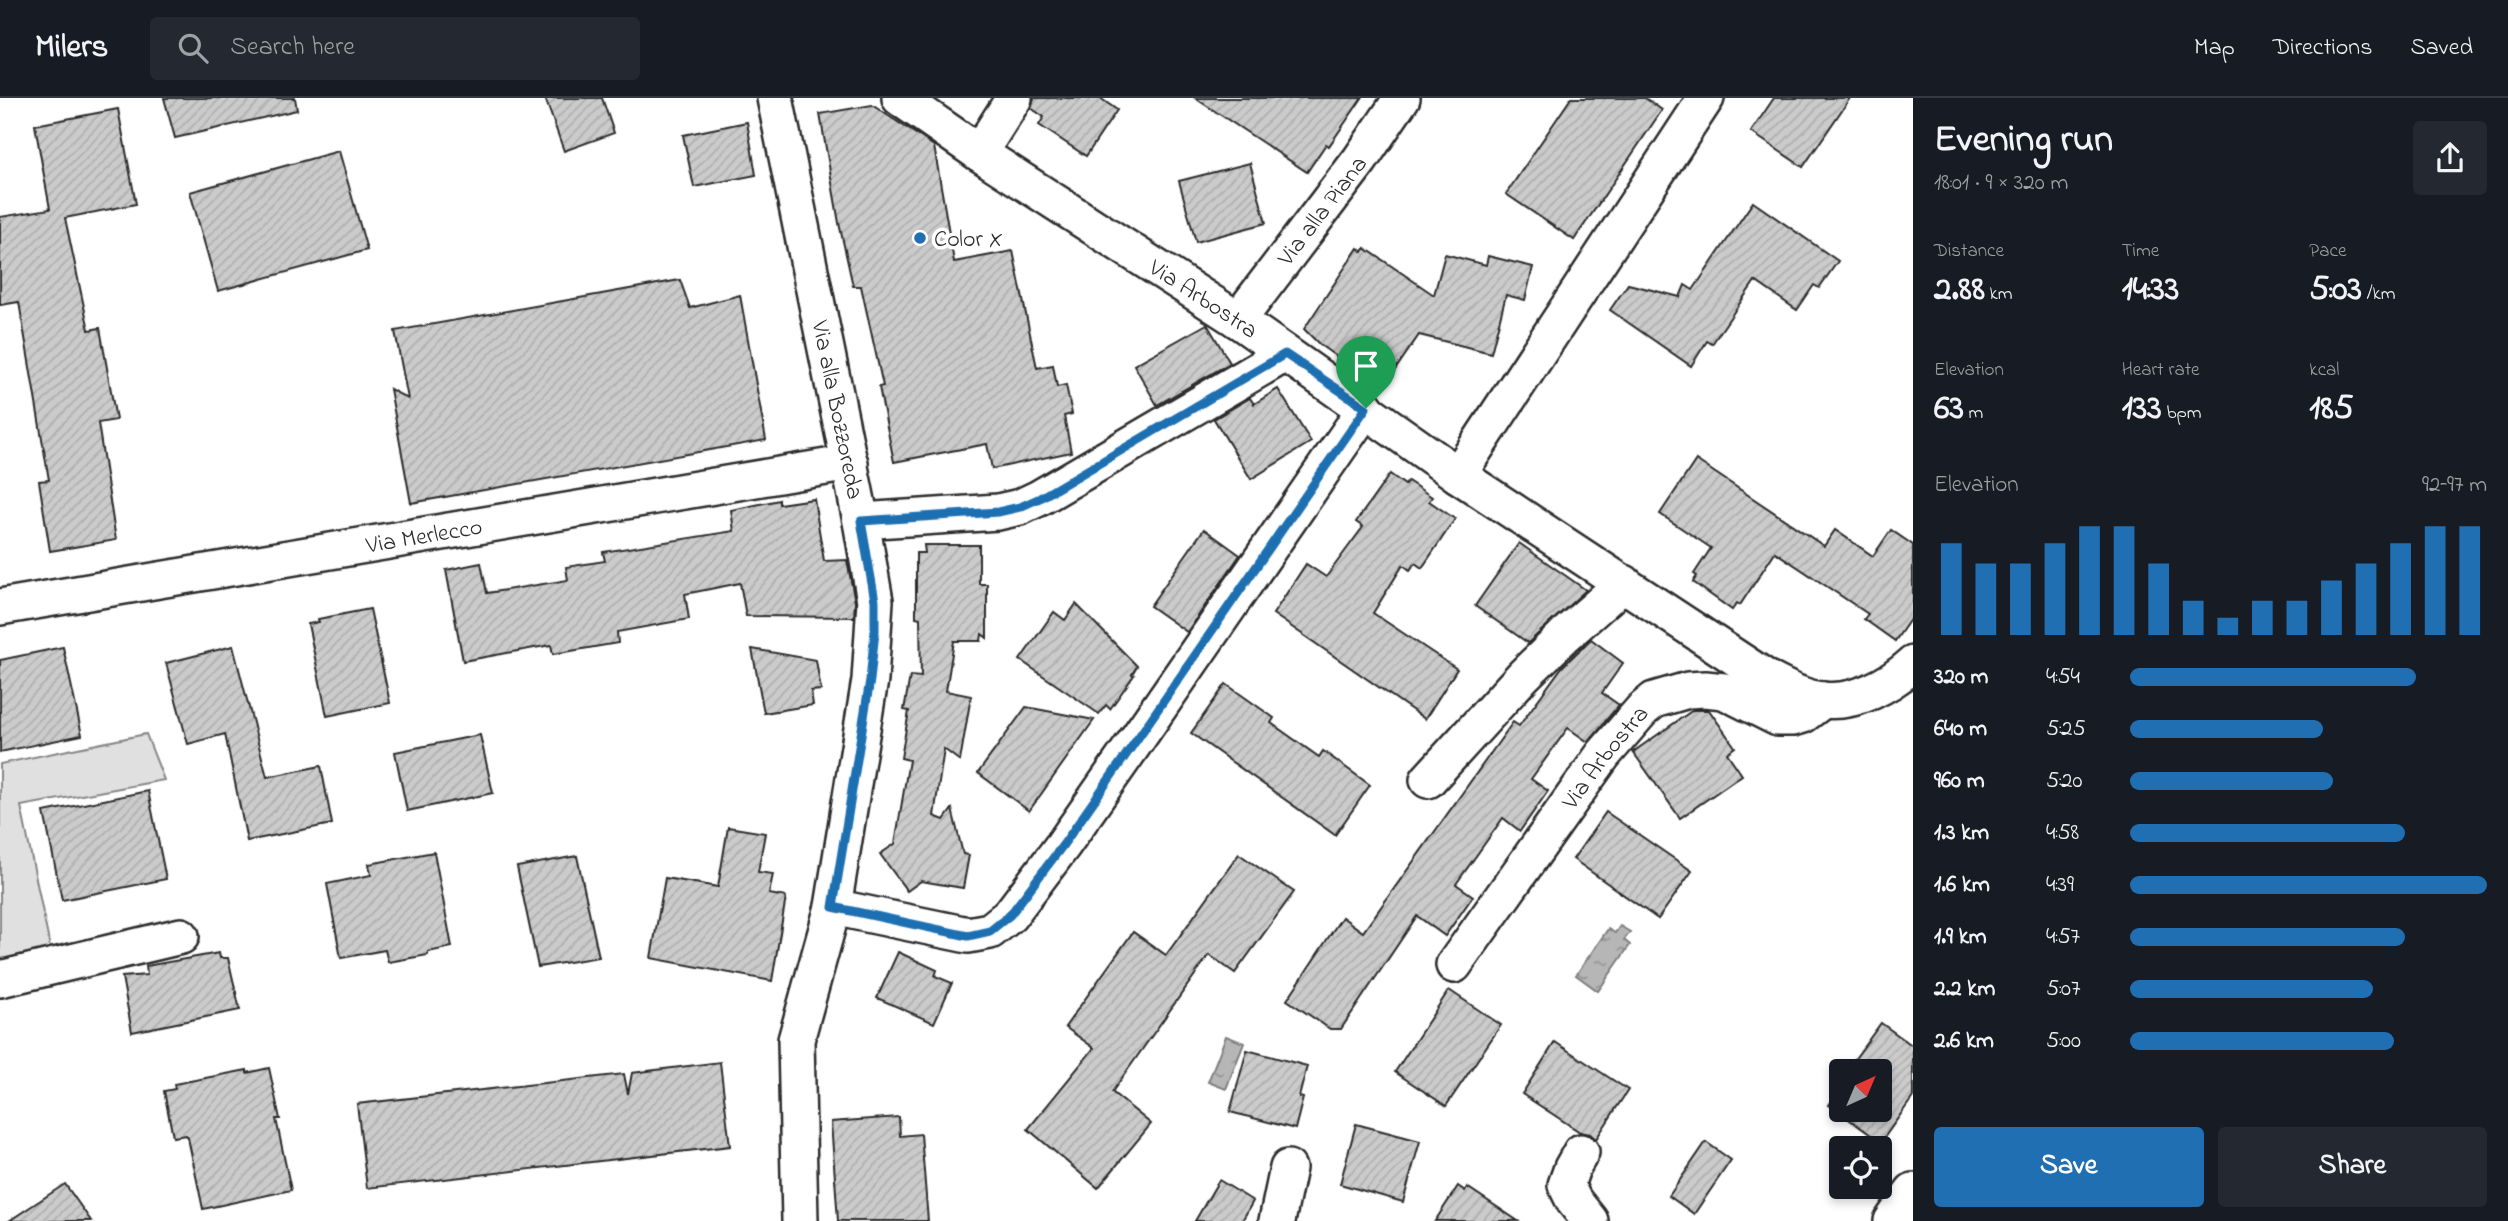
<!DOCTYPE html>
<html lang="en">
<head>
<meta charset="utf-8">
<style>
  :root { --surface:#171b24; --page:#242831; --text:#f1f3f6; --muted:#9ea1a6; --line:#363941; --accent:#1f6fb2 }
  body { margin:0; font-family:"Indie Flower",sans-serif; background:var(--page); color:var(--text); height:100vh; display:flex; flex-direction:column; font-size:26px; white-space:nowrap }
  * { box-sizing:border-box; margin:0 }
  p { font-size:23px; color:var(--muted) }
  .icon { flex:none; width:38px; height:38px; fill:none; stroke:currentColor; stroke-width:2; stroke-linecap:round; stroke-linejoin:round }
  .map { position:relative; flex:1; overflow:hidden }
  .sheet { display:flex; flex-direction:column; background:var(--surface); width:595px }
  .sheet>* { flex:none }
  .needle { width:46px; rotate:44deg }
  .tools { position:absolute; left:1829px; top:961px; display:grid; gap:14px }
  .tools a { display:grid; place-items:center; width:63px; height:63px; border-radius:7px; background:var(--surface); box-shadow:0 4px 10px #0003; font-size:35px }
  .pin { position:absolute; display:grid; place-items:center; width:60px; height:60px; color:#fff; margin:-72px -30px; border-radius:50% 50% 50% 0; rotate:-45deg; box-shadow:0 0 7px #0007 }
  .pin .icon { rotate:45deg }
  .round { display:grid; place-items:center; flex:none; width:74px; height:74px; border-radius:7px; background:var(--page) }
  .summary { display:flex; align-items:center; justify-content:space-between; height:119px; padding:0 21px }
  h1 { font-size:38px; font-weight:700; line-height:52px }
  .metrics { display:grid; grid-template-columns:repeat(3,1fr); gap:10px; height:119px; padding:7px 21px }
  .metrics div { display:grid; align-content:center }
  .metrics b { font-size:35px; font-weight:700 }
  .metrics small { font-size:19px; font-weight:400 }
  .metrics p { font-size:19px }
  .chart { height:196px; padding:14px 21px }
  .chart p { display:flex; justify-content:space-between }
  .chart svg { width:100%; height:126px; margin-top:7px; stroke:var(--accent); stroke-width:6 }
  .action { display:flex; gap:14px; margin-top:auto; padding:14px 21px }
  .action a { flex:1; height:80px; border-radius:7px; background:var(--accent); color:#fff; font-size:28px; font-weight:700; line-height:80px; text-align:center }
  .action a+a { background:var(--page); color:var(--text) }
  ul { padding:0 21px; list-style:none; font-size:23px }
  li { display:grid; grid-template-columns:112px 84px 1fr; align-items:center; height:52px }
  li i { height:18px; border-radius:9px; background:var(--accent) }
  header { display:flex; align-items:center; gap:42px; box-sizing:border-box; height:98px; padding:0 35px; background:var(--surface); border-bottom:2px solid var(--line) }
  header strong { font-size:33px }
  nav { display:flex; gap:38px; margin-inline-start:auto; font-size:24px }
  .search { width:490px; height:63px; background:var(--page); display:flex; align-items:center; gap:18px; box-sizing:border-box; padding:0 24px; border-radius:7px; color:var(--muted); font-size:26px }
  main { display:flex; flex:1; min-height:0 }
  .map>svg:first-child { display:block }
  .garden { fill:#e0e0e0; stroke:#868686; stroke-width:2 }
  .water { fill:url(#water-ripples); stroke:#7e7e7e; stroke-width:2 }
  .building { fill:url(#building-hatch); stroke:#2b2b2b; stroke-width:2 }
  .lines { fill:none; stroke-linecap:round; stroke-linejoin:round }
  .minor-casing { stroke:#2b2b2b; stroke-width:40 }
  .minor { stroke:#fff; stroke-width:35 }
  .route-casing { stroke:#fff; stroke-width:14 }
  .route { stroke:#1f6fb2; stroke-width:9 }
  .poi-dot { fill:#1f6fb2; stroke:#fff; stroke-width:2.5 }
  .labels { text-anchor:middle; stroke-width:7; stroke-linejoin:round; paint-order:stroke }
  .street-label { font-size:24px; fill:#2b2b2b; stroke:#fff }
  .poi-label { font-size:24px; fill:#2b2b2b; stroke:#fff; text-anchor:start }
</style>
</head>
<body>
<header>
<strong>Milers</strong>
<div class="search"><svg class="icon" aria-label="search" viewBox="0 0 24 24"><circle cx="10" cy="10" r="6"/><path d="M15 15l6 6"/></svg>Search here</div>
<nav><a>Map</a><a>Directions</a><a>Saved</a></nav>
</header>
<main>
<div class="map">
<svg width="1913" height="1123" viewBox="0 0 1913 1123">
  <defs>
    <pattern id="water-ripples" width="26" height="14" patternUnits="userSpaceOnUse" patternTransform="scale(1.75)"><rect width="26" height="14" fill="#b6b6b6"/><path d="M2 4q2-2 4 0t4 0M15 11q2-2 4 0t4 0" fill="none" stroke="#949494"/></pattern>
    <pattern id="building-hatch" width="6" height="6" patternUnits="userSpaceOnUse" patternTransform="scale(1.75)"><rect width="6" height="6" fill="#cbcbcb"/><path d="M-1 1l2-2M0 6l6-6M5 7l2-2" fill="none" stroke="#aeaeae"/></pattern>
  </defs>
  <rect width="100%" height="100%" fill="#fff"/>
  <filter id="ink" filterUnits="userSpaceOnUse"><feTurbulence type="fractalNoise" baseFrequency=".0143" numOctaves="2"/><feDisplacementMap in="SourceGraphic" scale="14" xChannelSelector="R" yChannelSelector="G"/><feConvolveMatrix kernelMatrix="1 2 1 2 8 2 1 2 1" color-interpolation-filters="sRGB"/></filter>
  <g filter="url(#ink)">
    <path class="garden" d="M146,636L164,682L21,708L51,854L0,865V666Z"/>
    <g class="water">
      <path d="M1620,828L1630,834L1624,842L1630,847L1598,893L1576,877L1608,831L1615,835Z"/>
      <path d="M1226,938L1244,945L1226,991L1208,984Z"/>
    </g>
    <g class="building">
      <path d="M164,0H295L297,12L175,40Z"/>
      <path d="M545,0H602L614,35L564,53Z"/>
      <path d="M1034,0H1100L1117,12L1086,58L1039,27L1044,19L1031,10Z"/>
      <path d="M1195,0H1362L1329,48L1326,46L1307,74Z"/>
      <path d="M1571,0H1645L1662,12L1574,142L1506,96Z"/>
      <path d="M1774,0H1850L1803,69L1751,34Z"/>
      <path d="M872,7L934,48L954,164L1013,153L1037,270L1053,267L1057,289L1066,287L1072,316L1064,318L1071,354L992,371L987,346L894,364L879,289L883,288L861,188H853L839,125L820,16Z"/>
      <path d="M118,11L136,106L65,120L89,232L100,230L116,322L98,325L116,442L50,453L39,383L49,382L19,204L0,207V119L50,111L35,27Z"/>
      <path d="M747,24L756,77L694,89L683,37Z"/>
      <path d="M339,53L367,152L218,193L190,94Z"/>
      <path d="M1250,65L1266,125L1196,144L1179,83Z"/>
      <path d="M1753,104L1838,163L1819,190L1814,187L1797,212L1755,183L1712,246L1707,243L1691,268L1610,212L1628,186L1680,199L1685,187L1693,192Z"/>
      <path d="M1358,150L1363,154L1365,150L1434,197L1445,156L1486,167L1488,158L1533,169L1525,202L1506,197L1491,255L1419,237L1382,291L1320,247L1304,231Z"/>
      <path d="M680,182L690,210L740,197L766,342L411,405L390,291L408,301L395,233Z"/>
      <path d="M1207,226L1230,265L1157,307L1134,267Z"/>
      <path d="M1278,291L1311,344L1251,381L1214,321L1250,300L1254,306Z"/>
      <path d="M1696,362L1824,448L1835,432L1873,458L1891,432L1913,447V517L1895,543L1864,521L1868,516L1775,454L1740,507L1737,505L1732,512L1693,484L1697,478L1694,476L1711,450L1660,416Z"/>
      <path d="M1390,376L1405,387L1408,383L1432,399L1429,403L1455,421L1422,470L1415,465L1410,472L1403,467L1373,515L1457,571L1425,621L1273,516L1306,466L1326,479L1363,429L1356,424Z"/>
      <path d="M814,401L824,463L847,462L855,504L854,519L746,518L740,485L685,496L689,521L617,534L618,545L553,556L551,547L463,563L446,472L481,465L487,495L568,482L566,469L605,463L603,454L734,433L731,412L779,402V406Z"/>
      <path d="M1204,431L1240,457L1187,534L1150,508Z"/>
      <path d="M1519,445L1586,492L1528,545L1475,508Z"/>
      <path d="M924,447H979V486H987V540L982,536L981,543H954L946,593L971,598L960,663L944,651L934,718L944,722L952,711L963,756L969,757L963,790L921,783L907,793L880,756L895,746L909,662L901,660L909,613L904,612L910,578L921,579L920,520L916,519V455H925Z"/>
      <path d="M1076,506L1137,568L1132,576L1134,577L1110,611L1106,607L1099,616L1020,562L1054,514L1065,522Z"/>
      <path d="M370,511L390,605L327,618L308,526L319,524L318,521Z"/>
      <path d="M1591,541L1623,565L1602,595L1619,607L1588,644L1568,630L1531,681L1548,693L1520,733L1503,720L1456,786L1473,798L1445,838L1417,818L1341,931H1330L1287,902L1342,819L1363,834L1513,624L1519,628L1562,569Z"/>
      <path d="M233,548L267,679L321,668L332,726L247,743L225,636L188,646L166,565Z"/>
      <path d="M63,549L82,637L0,654V562Z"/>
      <path d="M752,551L816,562L821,592L811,593L813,607L764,615Z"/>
      <path d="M1226,586L1274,620L1271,625L1319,659L1323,653L1370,687L1335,737L1191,635Z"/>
      <path d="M1026,609L1094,622L1029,713L978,675Z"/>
      <path d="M1693,612H1709L1735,649L1727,655L1742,677L1680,720L1633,654Z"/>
      <path d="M480,637L493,695L407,713L395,654Z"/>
      <path d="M148,693L166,781L62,802L44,714Z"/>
      <path d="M1606,714L1692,773L1658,821L1573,761Z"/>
      <path d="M728,729L765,735L758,774L773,776L769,796L786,799L772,883L651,860L665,780L718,789Z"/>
      <path d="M434,754L452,849L428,854V857L388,864L385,852L341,860L327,786L371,777L369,766Z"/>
      <path d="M1239,756L1294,794L1235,875L1209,857L1112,994L1151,1026L1098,1090L1028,1031L1094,950L1065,929L1133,834L1166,857Z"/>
      <path d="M577,758L599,859L538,869L517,769Z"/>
      <path d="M898,854L937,872L935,878L952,885L934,925L877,900Z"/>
      <path d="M219,855L220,860H228L240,912L132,934L122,879L147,877L146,868Z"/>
      <path d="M1449,892L1501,927L1446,1008L1395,974Z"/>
      <path d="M1881,925L1913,948V999L1881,1044L1829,1007L1841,990V1012H1880V973H1846Z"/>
      <path d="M1555,944L1628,992L1596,1041L1590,1036L1580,1034L1522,996Z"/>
      <path d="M1247,952L1307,968L1299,999L1303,1000L1295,1031L1230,1014Z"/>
      <path d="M720,964L730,1048L367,1090L357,1006L624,976L628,996L632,975Z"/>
      <path d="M269,970L280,1021H276L291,1092L203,1111L188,1040L186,1037L173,1039L164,993L175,991L174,986L247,972V975Z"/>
      <path d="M899,1019L900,1038L921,1036L928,1123H838L831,1024Z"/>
      <path d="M1356,1026L1420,1043L1403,1104L1340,1086Z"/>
      <path d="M1706,1044L1731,1062L1694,1116L1669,1098Z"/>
      <path d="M1219,1082L1253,1103L1242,1123H1195Z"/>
      <path d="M65,1086L91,1123H9Z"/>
      <path d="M1458,1088L1465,1093L1467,1089L1518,1123H1435Z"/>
    </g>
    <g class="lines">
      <defs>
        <g id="minor">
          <path id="s1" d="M775,0L861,423L875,503L870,582L833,809L796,942L800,1123"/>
          <path id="s2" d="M900,0L979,55L1238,222L1458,377L1771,583C1787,591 1805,601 1823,602C1855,606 1890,587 1913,566"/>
          <path d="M979,55L1014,0"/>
          <path id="s3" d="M1238,222L1360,62L1402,0"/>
          <path d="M1458,377L1706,0"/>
          <path d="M861,423L998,414L1020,409L1039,400L1285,256"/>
          <path id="s4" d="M0,509L850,365"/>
          <path d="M1428,682L1523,578L1565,537L1624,485"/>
          <path d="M833,809L968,837L990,833L1010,817L1063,747L1140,637L1366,310"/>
          <path id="s5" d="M1454,867L1603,657L1642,612L1654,602L1688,592L1705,591L1724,593L1778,620H1793L1803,617L1823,602"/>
          <path d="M0,881L181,838"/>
          <path d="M1581,1054L1572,1070L1566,1087L1574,1103L1590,1123"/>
          <path d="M1277,1123L1288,1070"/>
          <path d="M1892,1123L1913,1093"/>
        </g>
      </defs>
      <use href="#minor" class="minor-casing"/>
      <use href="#minor" class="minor"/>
    </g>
  </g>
  <g class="lines" filter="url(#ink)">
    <defs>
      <path id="route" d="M1285,256L1366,310L1140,637L1063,747L1010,817L990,833L968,838L833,809L870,582L875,533V503L861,423L998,414L1020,409L1040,400Z"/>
    </defs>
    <use href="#route" class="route-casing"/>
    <use href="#route" class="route"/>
  </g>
  <circle class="poi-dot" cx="920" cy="140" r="7"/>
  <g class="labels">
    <g class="street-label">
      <text dy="8" stroke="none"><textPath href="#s3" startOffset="138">Via alla Piana</textPath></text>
      <text dy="8" stroke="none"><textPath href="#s2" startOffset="364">Via Arbostra</textPath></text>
      <text dy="8" stroke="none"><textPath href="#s1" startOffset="318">Via alla Bozzoreda</textPath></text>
      <text dy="8" stroke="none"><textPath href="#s4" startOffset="430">Via Merlecco</textPath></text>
      <text dy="8" stroke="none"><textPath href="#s5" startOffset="257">Via Arbostra</textPath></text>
    </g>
    <g class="poi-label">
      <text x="934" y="148">Color X</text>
    </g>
  </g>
</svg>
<div class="tools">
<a><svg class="needle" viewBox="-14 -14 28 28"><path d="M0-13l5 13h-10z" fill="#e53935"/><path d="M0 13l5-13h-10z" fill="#9ea1a6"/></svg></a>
<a><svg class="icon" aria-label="locate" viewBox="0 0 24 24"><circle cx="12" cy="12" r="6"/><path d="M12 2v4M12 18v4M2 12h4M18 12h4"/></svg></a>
</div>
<div class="pin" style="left:1366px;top:310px;background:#1e9e55"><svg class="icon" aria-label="arrive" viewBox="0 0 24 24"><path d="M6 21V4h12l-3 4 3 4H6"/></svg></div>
</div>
<section class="sheet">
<div class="summary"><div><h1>Evening run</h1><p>18:01 · 9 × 320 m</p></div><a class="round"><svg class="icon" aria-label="share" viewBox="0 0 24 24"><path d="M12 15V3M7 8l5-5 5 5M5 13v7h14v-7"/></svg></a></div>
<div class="metrics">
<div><p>Distance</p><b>2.88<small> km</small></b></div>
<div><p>Time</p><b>14:33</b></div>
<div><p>Pace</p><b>5:03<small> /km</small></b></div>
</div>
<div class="metrics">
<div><p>Elevation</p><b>63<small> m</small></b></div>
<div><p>Heart rate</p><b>133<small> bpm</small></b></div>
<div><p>kcal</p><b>185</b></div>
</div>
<div class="chart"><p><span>Elevation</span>92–97 m</p>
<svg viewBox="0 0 160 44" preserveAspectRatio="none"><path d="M5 44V12M15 44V19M25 44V19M35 44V12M45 44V6M55 44V6M65 44V19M75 44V32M85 44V38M95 44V32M105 44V32M115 44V25M125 44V19M135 44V12M145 44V6M155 44V6"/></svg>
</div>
<ul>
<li><b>320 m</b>4:54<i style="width:80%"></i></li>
<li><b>640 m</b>5:25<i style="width:54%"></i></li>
<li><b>960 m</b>5:20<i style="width:57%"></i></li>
<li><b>1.3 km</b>4:58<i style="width:77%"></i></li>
<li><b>1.6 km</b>4:39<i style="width:100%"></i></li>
<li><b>1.9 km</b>4:57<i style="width:77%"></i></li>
<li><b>2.2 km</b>5:07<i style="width:68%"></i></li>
<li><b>2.6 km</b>5:00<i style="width:74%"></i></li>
</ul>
<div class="action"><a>Save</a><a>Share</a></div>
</section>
</main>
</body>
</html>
